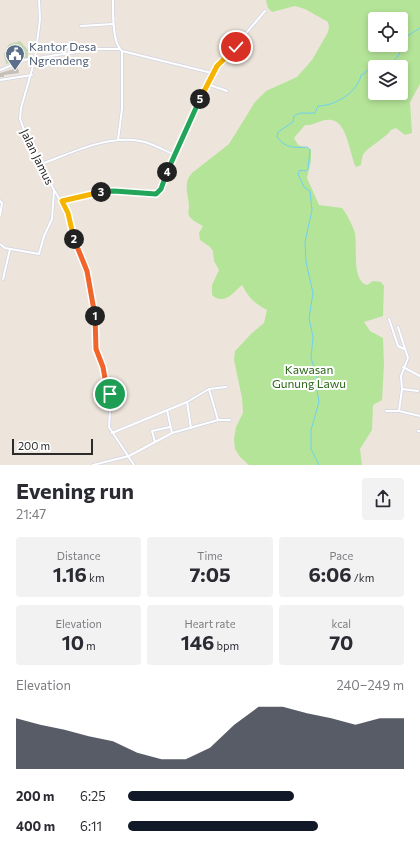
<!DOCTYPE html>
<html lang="en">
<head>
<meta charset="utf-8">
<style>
  :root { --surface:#fff; --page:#f2f2f3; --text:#2b2b33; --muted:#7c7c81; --accent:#111827 }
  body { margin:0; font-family:Commissioner,sans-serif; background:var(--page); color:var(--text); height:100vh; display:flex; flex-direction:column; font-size:15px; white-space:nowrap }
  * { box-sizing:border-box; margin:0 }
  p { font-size:13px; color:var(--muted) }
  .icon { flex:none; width:22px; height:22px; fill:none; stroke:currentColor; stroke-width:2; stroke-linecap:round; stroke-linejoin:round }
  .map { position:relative; height:465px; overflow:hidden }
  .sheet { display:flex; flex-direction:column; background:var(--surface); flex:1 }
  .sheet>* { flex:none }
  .fabs { position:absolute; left:368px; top:12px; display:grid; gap:8px }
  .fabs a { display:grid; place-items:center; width:40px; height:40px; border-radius:4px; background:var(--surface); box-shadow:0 2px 6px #0003; font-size:20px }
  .scale { position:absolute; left:12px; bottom:10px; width:81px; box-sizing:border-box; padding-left:4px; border:2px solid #2b2b2b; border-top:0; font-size:11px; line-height:14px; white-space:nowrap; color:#2b2b2b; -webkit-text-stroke:3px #fff; paint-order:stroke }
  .pin { position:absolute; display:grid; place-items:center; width:34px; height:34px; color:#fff; margin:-17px; border:2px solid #fff; border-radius:50%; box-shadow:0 1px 4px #0007 }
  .km { position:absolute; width:20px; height:20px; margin:-10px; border-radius:50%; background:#222; color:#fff; font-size:11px; line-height:20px; text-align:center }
  .round { display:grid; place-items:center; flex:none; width:42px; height:42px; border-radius:4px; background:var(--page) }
  .summary { display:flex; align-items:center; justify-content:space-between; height:68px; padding:0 16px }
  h1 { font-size:22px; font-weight:700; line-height:30px }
  .figures { display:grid; grid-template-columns:repeat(3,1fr); gap:6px; height:68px; padding:4px 16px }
  .figures div { display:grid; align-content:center; border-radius:4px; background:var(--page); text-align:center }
  .figures b { font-size:20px; font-weight:700 }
  .figures small { font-size:11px; font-weight:400 }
  .figures p { font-size:11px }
  .chart { height:112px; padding:8px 16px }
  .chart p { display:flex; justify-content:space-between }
  .chart svg { width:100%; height:72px; margin-top:4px; fill:var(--accent); opacity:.7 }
  ul { padding:0 16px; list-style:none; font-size:13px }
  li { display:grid; grid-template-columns:64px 48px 1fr; align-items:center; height:30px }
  li i { height:10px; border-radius:5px; background:var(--accent) }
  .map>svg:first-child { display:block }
  .green { fill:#b4e498; fill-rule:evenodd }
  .cemetery { fill:#c6d7b3 }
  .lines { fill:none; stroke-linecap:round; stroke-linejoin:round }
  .stream { stroke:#6ed1f0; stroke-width:1 }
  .building { fill:#c5bfb9 }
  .minor-casing { stroke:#d2d5e4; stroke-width:3.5 }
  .minor { stroke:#fff; stroke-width:2 }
  .split-1-casing { stroke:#fff; stroke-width:8 }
  .split-2-casing { stroke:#fff; stroke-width:8 }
  .split-3-casing { stroke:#fff; stroke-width:8 }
  .split-4-casing { stroke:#fff; stroke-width:8 }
  .split-5-casing { stroke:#fff; stroke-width:8 }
  .split-6-casing { stroke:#fff; stroke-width:8 }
  .split-1 { stroke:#f0652b; stroke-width:5 }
  .split-2 { stroke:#f0652b; stroke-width:5 }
  .split-3 { stroke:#f5b400; stroke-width:5 }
  .split-4 { stroke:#22a559; stroke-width:5 }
  .split-5 { stroke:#22a559; stroke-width:5 }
  .split-6 { stroke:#f5b400; stroke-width:5 }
  .labels { text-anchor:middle; stroke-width:4; stroke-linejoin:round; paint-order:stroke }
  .service-label { font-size:12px; fill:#4e5e75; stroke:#fff; text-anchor:start }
  .street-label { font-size:12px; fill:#2b2b2b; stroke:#fff }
  .park-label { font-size:12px; fill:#2c6919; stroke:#fff }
</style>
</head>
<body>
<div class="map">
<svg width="420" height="465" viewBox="0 0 420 465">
  <rect width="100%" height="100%" fill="#ede5dc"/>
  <path class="green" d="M266,0H420V84L410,102L412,133L405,135L396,128L391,130C386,138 366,148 363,155C362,158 361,162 361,165L356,167C350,157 348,123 332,120C322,118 314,126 305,125L294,138L298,145L311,149V161L307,178L319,205L342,208C347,214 351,223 354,230C359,243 350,280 367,285L373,281L381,282L384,286L383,316L364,322L370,331L383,338L384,364L382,400L373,405L372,430L360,449L362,465H249L240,457L235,449L234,439L236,427L243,413L242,398L234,360L235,351L252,333L264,323L267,310C253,302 250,299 242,285C234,292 224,306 212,295V285L219,270L214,261L213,251L210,247L200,240L199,233L203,226C199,224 193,221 190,217C187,213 189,211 189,207C189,195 182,184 192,173L229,144L255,102L266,91L297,77L312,60L328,32L329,27L328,22L305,9L295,6L272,12L268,8ZM375,19H401V45H375ZM375,67H401V93H375Z"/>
  <path class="cemetery" d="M20,41L28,50V58L6,64L4,54L9,44Z"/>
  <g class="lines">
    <g class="stream">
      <path d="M401,40L420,28"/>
      <path d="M319,465L311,449V430L319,402L317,390V377L311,358L313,337L309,318L313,293L306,262L305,242L312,210L310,191L304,187L298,174L300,170L306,171L308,169L310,150L307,147C294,148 285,148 277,137L278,132L293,122L294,116C301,111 307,114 315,113L318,106C335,106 358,92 361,75L365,73L373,65L393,62L398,56L401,50L399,45"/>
    </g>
  </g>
  <path class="building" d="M18,68L19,73L4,75V77H0V73Z"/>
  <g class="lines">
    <defs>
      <g id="minor">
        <path d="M39,0L40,19L35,59L21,108L20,119L29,143L54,190L68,213L75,243L87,271L95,315L96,349L103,367L105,384L111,394L109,427L134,465"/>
        <path d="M113,0C113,12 112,44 122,51V109L118,140"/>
        <path d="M81,26L113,24"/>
        <path d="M122,51L212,73"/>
        <path d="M0,70L24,60L97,49H119"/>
        <path d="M0,80L32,75"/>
        <path d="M207,84L227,91"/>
        <path d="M41,164C72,153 106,135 140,141C152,143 164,150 174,155"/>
        <path d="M0,201L2,203L0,216"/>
        <path d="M62,201L104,192L158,193L212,73L265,11"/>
        <path d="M0,244L5,248L39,254L44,236L52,219L54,191"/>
        <path d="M3,279L10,249"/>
        <path d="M389,319L398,346L404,349"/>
        <path d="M398,327L408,358L401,376L402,389L399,411L420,416"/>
        <path d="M403,367L420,376"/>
        <path d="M209,389L226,387"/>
        <path d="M402,389L418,391"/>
        <path d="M187,402L191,428"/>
        <path d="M167,410L172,433"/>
        <path d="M386,411H399"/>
        <path d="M418,431H420"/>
        <path d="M112,433L187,402L209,389L218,420"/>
        <path d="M155,442L152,431L170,427"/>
        <path d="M93,465L129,456L172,433L218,420H230"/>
      </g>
    </defs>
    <use href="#minor" class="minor-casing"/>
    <use href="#minor" class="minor"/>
  </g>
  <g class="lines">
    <defs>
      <path id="split-1" d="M95,316L96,349L103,367L106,384L110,394"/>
      <path id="split-2" d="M74,239L87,271L95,316"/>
      <path id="split-3" d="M74,239L68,213L62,201L101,192"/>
      <path id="split-4" d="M101,192L114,191L156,194L161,189L167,172"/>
      <path id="split-5" d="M167,172L200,99"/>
      <path id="split-6" d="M200,99L217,66L236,47"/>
    </defs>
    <use href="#split-1" class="split-1-casing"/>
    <use href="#split-2" class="split-2-casing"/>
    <use href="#split-3" class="split-3-casing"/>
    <use href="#split-4" class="split-4-casing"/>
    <use href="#split-5" class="split-5-casing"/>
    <use href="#split-6" class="split-6-casing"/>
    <use href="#split-1" class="split-1"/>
    <use href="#split-2" class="split-2"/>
    <use href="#split-3" class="split-3"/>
    <use href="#split-4" class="split-4"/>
    <use href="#split-5" class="split-5"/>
    <use href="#split-6" class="split-6"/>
  </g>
  <defs>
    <symbol id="civic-pin" viewBox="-11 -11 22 30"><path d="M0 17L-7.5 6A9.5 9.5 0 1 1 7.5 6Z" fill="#5c6f8a" stroke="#fff"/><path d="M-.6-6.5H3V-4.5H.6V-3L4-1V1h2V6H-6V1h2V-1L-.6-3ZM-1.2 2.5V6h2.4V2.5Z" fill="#fff"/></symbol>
  </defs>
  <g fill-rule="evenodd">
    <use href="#civic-pin" x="4" y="43" width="22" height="30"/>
  </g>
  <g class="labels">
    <g class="service-label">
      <text x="29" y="51">Kantor Desa<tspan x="29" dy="14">Ngrendeng</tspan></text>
    </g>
    <g class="street-label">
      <text transform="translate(37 157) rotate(64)" y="4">Jalan Jamus</text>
    </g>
    <g class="park-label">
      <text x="309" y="374">Kawasan<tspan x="309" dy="14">Gunung Lawu</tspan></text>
    </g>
  </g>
</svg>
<div class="fabs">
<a><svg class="icon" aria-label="locate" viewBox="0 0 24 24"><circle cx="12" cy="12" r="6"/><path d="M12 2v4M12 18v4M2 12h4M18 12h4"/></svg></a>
<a><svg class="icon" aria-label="layers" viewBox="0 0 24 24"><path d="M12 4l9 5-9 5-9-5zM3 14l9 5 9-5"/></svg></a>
</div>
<div class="scale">200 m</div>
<div class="pin" style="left:110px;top:394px;background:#1e9e55"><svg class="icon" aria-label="arrive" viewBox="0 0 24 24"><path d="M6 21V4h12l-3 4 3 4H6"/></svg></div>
<div class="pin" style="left:236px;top:47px;background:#d93025"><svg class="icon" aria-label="check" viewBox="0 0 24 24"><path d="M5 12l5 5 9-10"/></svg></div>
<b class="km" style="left:95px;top:316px">1</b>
<b class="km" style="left:74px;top:239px">2</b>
<b class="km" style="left:101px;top:192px">3</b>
<b class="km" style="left:167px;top:172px">4</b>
<b class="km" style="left:200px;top:99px">5</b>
</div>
<section class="sheet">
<div class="summary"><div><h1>Evening run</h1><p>21:47</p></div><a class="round"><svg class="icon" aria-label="share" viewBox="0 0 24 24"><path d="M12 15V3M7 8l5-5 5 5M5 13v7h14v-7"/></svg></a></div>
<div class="figures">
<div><p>Distance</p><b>1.16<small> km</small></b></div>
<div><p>Time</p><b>7:05</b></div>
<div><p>Pace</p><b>6:06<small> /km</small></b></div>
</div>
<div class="figures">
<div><p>Elevation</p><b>10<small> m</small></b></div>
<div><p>Heart rate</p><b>146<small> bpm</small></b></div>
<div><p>kcal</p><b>70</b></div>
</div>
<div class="chart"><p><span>Elevation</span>240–249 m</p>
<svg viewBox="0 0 160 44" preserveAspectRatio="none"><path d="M0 44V13L10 17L20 20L30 24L40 27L50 34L60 38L70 38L80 31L90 17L100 6L110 6L120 10L130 13L140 17L150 13L160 13V44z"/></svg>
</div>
<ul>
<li><b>200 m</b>6:25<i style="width:60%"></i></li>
<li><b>400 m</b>6:11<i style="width:69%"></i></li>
</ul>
</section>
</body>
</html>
